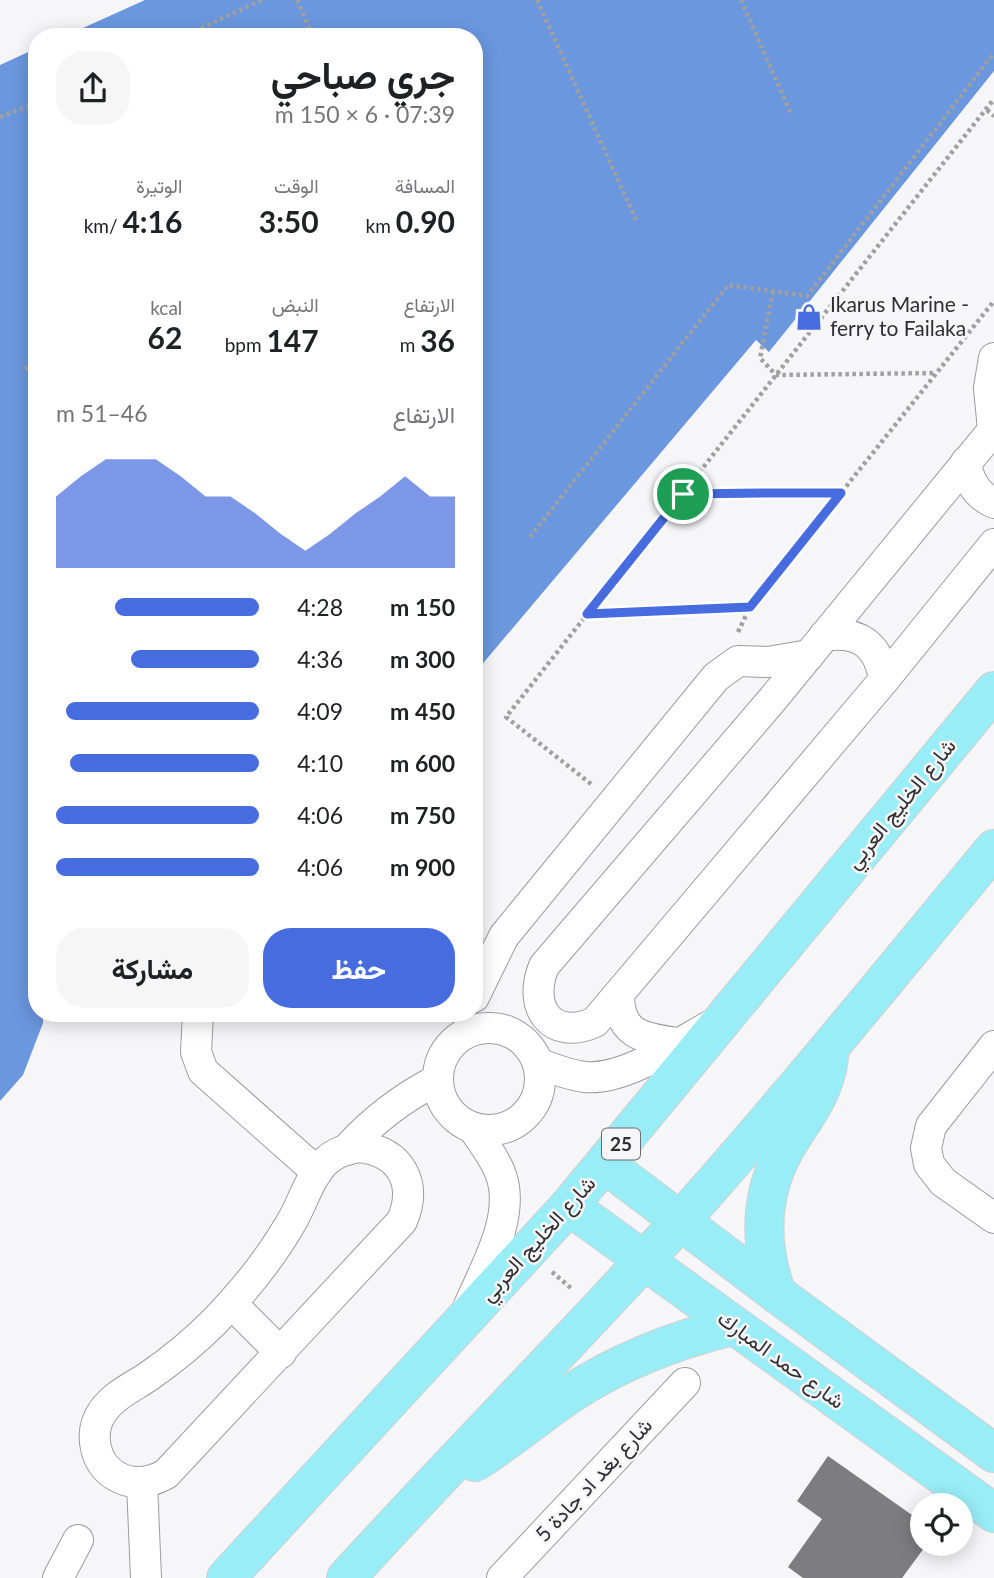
<!DOCTYPE html>
<html lang="ar">
<head>
<meta charset="utf-8">
<style>
  :root { --surface:#fff; --page:#f6f6f6; --text:#202124; --muted:#757577; --accent:#466cdf }
  body { margin:0; font-family:Lato,Vazirmatn,sans-serif; background:var(--page); color:var(--text); direction:rtl; height:100vh; display:flex; flex-direction:column; font-size:26px; white-space:nowrap }
  * { box-sizing:border-box; margin:0 }
  p { font-size:23px; color:var(--muted) }
  .icon { flex:none; width:38px; height:38px; fill:none; stroke:currentColor; stroke-width:2; stroke-linecap:round; stroke-linejoin:round }
  .map { position:relative; flex:1; overflow:hidden; direction:ltr }
  .side { position:absolute; left:28px; top:28px; width:455px; height:994px; display:flex; flex-direction:column; background:var(--surface); border-radius:28px; box-shadow:0 4px 18px #0003; direction:rtl }
  .side>* { flex:none }
  .fabs { position:absolute; left:910px; top:1493px; display:grid; gap:14px }
  .fabs a { display:grid; place-items:center; width:63px; height:63px; border-radius:50%; background:var(--surface); box-shadow:0 4px 18px #0003; font-size:35px }
  .pin { position:absolute; display:grid; place-items:center; width:60px; height:60px; color:#fff; margin:-30px; border:4px solid #fff; border-radius:50%; box-shadow:0 2px 7px #0007 }
  .round { display:grid; place-items:center; flex:none; width:74px; height:74px; border-radius:28px; background:var(--page) }
  .summary { display:flex; align-items:center; justify-content:space-between; height:119px; padding:0 28px }
  h1 { font-size:38px; font-weight:700; line-height:52px }
  .stats { display:grid; grid-template-columns:repeat(3,1fr); gap:10px; height:119px; padding:7px 28px }
  .stats div { display:grid; align-content:center }
  .stats b { font-size:30px; font-weight:700 }
  .stats small { font-size:19px; font-weight:400 }
  .stats p { font-size:19px }
  .chart { height:196px; padding:14px 28px }
  .chart p { display:flex; justify-content:space-between }
  .chart svg { width:100%; height:126px; margin-top:7px; fill:var(--accent); opacity:.7 }
  .button { display:flex; gap:14px; margin-top:auto; padding:14px 28px }
  .button a { flex:1; height:80px; border-radius:28px; background:var(--accent); color:#fff; font-size:28px; font-weight:700; line-height:80px; text-align:center }
  .button a+a { background:var(--page); color:var(--text) }
  ul { padding:0 28px; list-style:none; font-size:23px }
  li { display:grid; grid-template-columns:112px 84px 1fr; align-items:center; height:52px }
  li i { height:18px; border-radius:9px; background:var(--accent) }
  .map>svg:first-child { display:block }
  .water { fill:#6b97df }
  .building { fill:#7d7d7f }
  .lines { fill:none; stroke-linecap:round; stroke-linejoin:round }
  .minor-casing { stroke:#9c9c9e; stroke-width:32 }
  .major-casing { stroke:#d1d1d1; stroke-width:40 }
  .path { stroke:#a0a0a1; stroke-width:4.5; stroke-dasharray:3.5 3.5; stroke-linecap:butt }
  .minor { stroke:#fff; stroke-width:30 }
  .major { stroke:#99edf7; stroke-width:38 }
  .route-casing { stroke:#fff; stroke-width:14 }
  .route { stroke:#466cdf; stroke-width:9 }
  .labels { text-anchor:middle; stroke-width:5; stroke-linejoin:round; paint-order:stroke }
  .shield { fill:#f6f6f8; stroke:#6b6b6b; stroke-width:2 }
  .shield-label { font-size:19px; font-weight:bold; fill:#2f2f2f }
  .poi-label { font-size:21px; fill:#2f2f2f; stroke:#f6f6f8; text-anchor:start }
  .street-label { font-size:21px; fill:#2f2f2f; stroke:#f6f6f8 }
</style>
</head>
<body>
<div class="map">
<svg width="994" height="1578" viewBox="0 0 994 1578">
  <rect width="100%" height="100%" fill="#f6f6f8"/>
  <g class="water">
    <path d="M145,0H994V71L769,352L756,340L474,674V37H63Z"/>
    <path d="M37,48V1013H43V1023L23,1075L0,1101V65Z"/>
  </g>
  <path class="building" d="M828,1456L922,1522V1544H927L902,1578H803L788,1567L822,1519L797,1501Z"/>
  <g class="lines">
    <defs>
      <g id="minor">
        <path d="M994,429L772,700L544,966C527,1007 551,1042 595,1022L884,680L994,544"/>
        <path d="M993,430L989,388L994,358"/>
        <path d="M966,462C968,480 976,495 994,503"/>
        <path d="M824,636C859,630 879,645 884,680"/>
        <path d="M619,995C619,1036 644,1038 677,1043"/>
        <path d="M474,997L504,936L716,677L738,661L768,662L809,655"/>
        <path d="M198,1013L196,1052L203,1071L317,1172"/>
        <circle cx="489" cy="1079" r="51"/>
        <path d="M994,1046L931,1126L926,1148L929,1164L943,1182L994,1218"/>
        <path d="M538,1063C553,1069 569,1075 585,1077C625,1081 680,1042 715,1023"/>
        <path d="M360,1147C401,1152 418,1183 402,1221L166,1474C150,1483 133,1486 116,1476C94,1463 88,1432 103,1411C114,1395 133,1387 149,1376C172,1360 194,1342 214,1322C244,1291 271,1258 292,1221C303,1202 310,1176 326,1161C336,1152 347,1149 360,1147Z"/>
        <path d="M347,1149C374,1119 402,1098 437,1080"/>
        <path d="M232,1304L281,1353"/>
        <path d="M468,1308C484,1269 516,1218 501,1175C495,1158 483,1143 473,1128"/>
        <path d="M142,1483L146,1578"/>
        <path d="M58,1578L78,1540"/>
        <path d="M502,1578L685,1383"/>
      </g>
      <g id="major">
        <path d="M605,1164L777,1294L994,1453"/>
        <path d="M569,1206L994,1513"/>
        <path d="M777,1294C759,1245 759,1196 785,1149C803,1118 824,1096 829,1058"/>
        <path d="M475,1462C508,1441 538,1416 570,1394C620,1361 675,1340 732,1326"/>
        <path d="M226,1578L569,1206L994,691"/>
        <path d="M346,1578C457,1456 573,1340 683,1218C790,1098 891,973 994,849"/>
      </g>
    </defs>
    <use href="#minor" class="minor-casing"/>
    <use href="#major" class="major-casing"/>
    <g class="path">
      <path d="M297,0L313,37"/>
      <path d="M537,0L636,220"/>
      <path d="M741,0L792,116"/>
      <path d="M182,37L262,0"/>
      <path d="M987,110L994,116"/>
      <path d="M0,117L37,103"/>
      <path d="M773,291L760,358L776,375L936,373"/>
      <path d="M25,369L37,363"/>
      <path d="M684,494L840,493"/>
      <path d="M530,537L728,285L807,296L994,53"/>
      <path d="M587,614L750,607"/>
      <path d="M738,632L750,607L994,301"/>
      <path d="M591,784L506,717L994,99"/>
      <path d="M552,1272L572,1289"/>
    </g>
    <use href="#minor" class="minor"/>
    <use href="#major" class="major"/>
  </g>
  <g class="lines">
    <defs>
      <path id="route" d="M762,493H841L750,607L587,614L683,494Z"/>
    </defs>
    <use href="#route" class="route-casing"/>
    <use href="#route" class="route"/>
  </g>
  <defs>
    <symbol id="shop-bare" viewBox="-9 -9 18 18"><path d="M-5-2.5h2.3a2.7 3.5 0 0 1 5.4 0H5L5.5 6h-11ZM-1.5-2.5h3a1.5 2.3 0 0 0-3 0Z" fill="#466cdf" stroke="#f6f6f8" stroke-width="2.5" paint-order="stroke"/></symbol>
  </defs>
  <g fill-rule="evenodd">
    <use href="#shop-bare" x="790" y="298" width="38" height="38"/>
  </g>
  <g class="labels">
    <rect class="shield" x="602" y="1128.5" width="38" height="31" rx="5"/>
    <g class="shield-label">
      <text x="621" y="1151">25</text>
    </g>
    <g class="poi-label">
      <text x="830" y="312">Ikarus Marine -<tspan x="830" dy="24">ferry to Failaka</tspan></text>
    </g>
    <g class="street-label">
      <text transform="translate(901 804) rotate(-51)" y="7">شارع الخليج العربي</text>
      <text transform="translate(538 1239) rotate(-48)" y="7">شارع الخليج العربي</text>
      <text transform="translate(781 1360) rotate(36)" y="7">شارع حمد المبارك</text>
      <text transform="translate(594 1480) rotate(-47)" y="7">شارع بغد اد جادة 5</text>
    </g>
  </g>
</svg>
<div class="fabs">
<a><svg class="icon" aria-label="locate" viewBox="0 0 24 24"><circle cx="12" cy="12" r="6"/><path d="M12 2v4M12 18v4M2 12h4M18 12h4"/></svg></a>
</div>
<div class="pin" style="left:683px;top:494px;background:#1e9e55"><svg class="icon" aria-label="arrive" viewBox="0 0 24 24"><path d="M6 21V4h12l-3 4 3 4H6"/></svg></div>
<section class="side">
<div class="summary"><div><h1>جري صباحي</h1><p>07:39 · 6 × 150 m</p></div><a class="round"><svg class="icon" aria-label="share" viewBox="0 0 24 24"><path d="M12 15V3M7 8l5-5 5 5M5 13v7h14v-7"/></svg></a></div>
<div class="stats">
<div><p>المسافة</p><b>0.90<small> km</small></b></div>
<div><p>الوقت</p><b>3:50</b></div>
<div><p>الوتيرة</p><b>4:16<small> /km</small></b></div>
</div>
<div class="stats">
<div><p>الارتفاع</p><b>36<small> m</small></b></div>
<div><p>النبض</p><b>147<small> bpm</small></b></div>
<div><p>kcal</p><b>62</b></div>
</div>
<div class="chart"><p><span>الارتفاع</span>46–51 m</p>
<svg viewBox="0 0 160 44" preserveAspectRatio="none"><path d="M0 44V19L10 12L20 6L30 6L40 6L50 12L60 19L70 19L80 25L90 32L100 38L110 32L120 25L130 19L140 12L150 19L160 19V44z"/></svg>
</div>
<ul>
<li><b>150 m</b>4:28<i style="width:71%"></i></li>
<li><b>300 m</b>4:36<i style="width:63%"></i></li>
<li><b>450 m</b>4:09<i style="width:95%"></i></li>
<li><b>600 m</b>4:10<i style="width:93%"></i></li>
<li><b>750 m</b>4:06<i style="width:100%"></i></li>
<li><b>900 m</b>4:06<i style="width:100%"></i></li>
</ul>
<div class="button"><a>حفظ</a><a>مشاركة</a></div>
</section>
</div>
</body>
</html>
